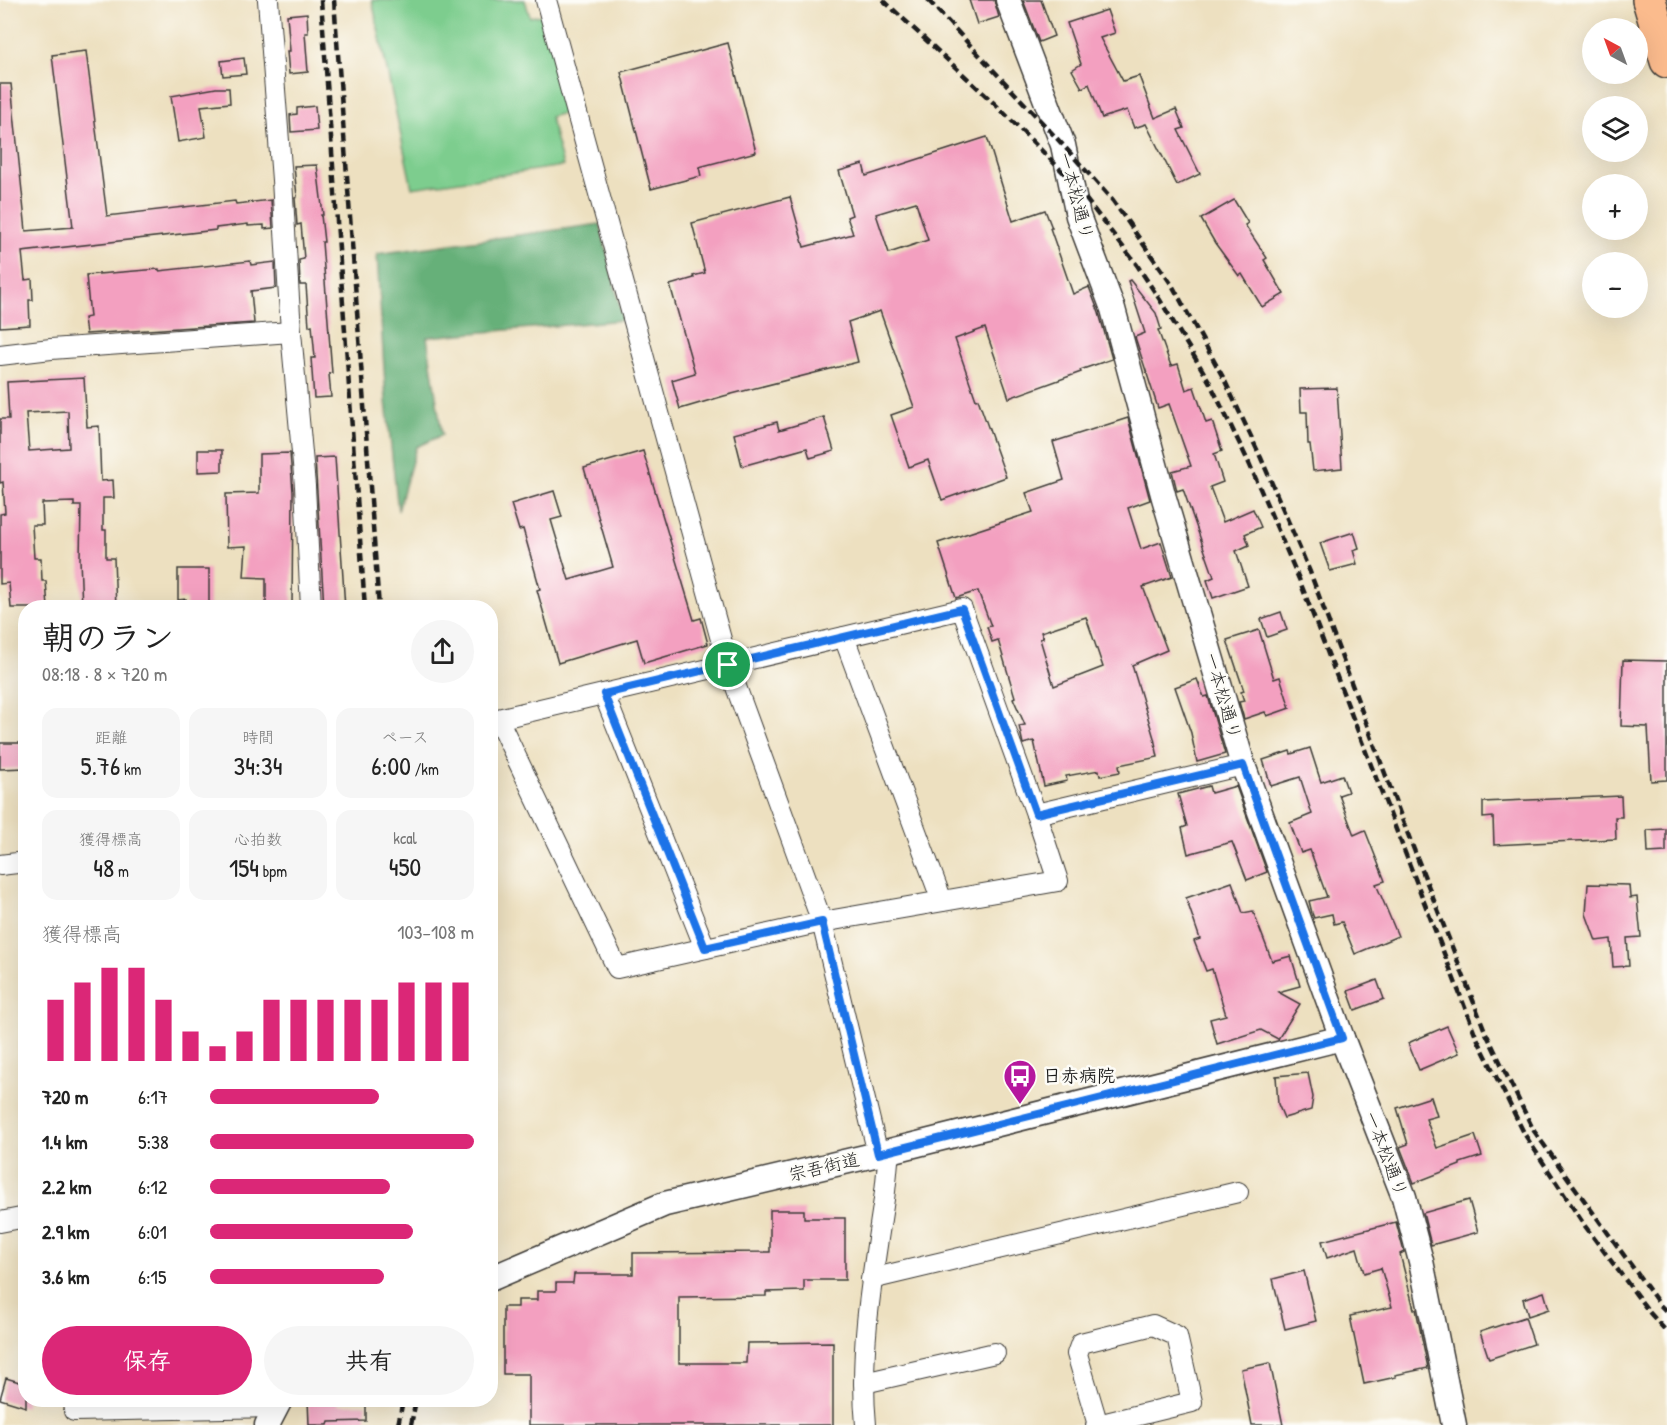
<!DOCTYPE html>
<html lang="ja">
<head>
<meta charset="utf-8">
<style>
  :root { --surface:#fff; --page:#f6f6f6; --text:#222; --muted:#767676; --accent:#db2777 }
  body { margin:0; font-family:"Patrick Hand","Klee One",sans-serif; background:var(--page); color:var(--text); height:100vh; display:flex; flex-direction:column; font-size:22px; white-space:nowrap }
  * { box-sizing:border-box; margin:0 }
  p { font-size:20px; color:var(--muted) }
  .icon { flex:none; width:33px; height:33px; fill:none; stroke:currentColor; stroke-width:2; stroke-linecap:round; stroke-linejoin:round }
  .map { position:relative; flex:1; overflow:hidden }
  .sheet { position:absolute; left:18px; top:600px; width:480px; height:807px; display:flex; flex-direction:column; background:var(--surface); border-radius:24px; box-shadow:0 6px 24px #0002 }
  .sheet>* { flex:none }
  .needle { width:39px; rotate:319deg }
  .fabs { position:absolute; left:1582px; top:18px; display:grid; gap:12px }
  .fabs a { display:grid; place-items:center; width:66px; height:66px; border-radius:50%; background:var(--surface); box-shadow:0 6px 24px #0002; font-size:30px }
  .pin { position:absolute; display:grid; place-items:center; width:51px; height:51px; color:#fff; margin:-26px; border:3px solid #fff; border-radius:50%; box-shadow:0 2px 6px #0007 }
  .round { display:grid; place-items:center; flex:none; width:63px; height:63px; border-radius:32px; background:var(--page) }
  .overview { display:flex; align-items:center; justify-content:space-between; height:102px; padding:0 24px }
  h1 { font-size:33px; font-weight:600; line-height:45px }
  .stats { display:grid; grid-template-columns:repeat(3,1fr); gap:9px; height:102px; padding:6px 24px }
  .stats div { display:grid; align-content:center; border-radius:15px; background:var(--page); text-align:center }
  .stats b { font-size:26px; font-weight:600 }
  .stats small { font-size:16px; font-weight:400 }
  .stats p { font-size:16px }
  .chart { height:168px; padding:12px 24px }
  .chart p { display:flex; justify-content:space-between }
  .chart svg { width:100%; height:108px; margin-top:6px; stroke:var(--accent); stroke-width:6 }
  .button { display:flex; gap:12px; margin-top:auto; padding:12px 24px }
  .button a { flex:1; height:69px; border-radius:36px; background:var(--accent); color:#fff; font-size:24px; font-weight:600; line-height:69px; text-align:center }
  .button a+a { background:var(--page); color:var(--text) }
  ul { padding:0 24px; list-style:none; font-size:20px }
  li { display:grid; grid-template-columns:96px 72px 1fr; align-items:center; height:45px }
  li i { height:15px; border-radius:8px; background:var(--accent) }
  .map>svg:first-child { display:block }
  .green { fill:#7dcd8e; stroke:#4c7455; stroke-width:1.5 }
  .forest { fill:#66b079; stroke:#41664a; stroke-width:1.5 }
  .building { fill:#f3a0c0; fill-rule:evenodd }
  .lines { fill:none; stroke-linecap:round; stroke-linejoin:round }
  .minor-casing { stroke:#3b3935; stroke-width:22 }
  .tertiary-casing { stroke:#3b3935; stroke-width:27 }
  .trunk-casing { stroke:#3b3935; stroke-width:36 }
  .minor { stroke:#fff; stroke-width:20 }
  .tertiary { stroke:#fff; stroke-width:24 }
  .trunk { stroke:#fbbb8d; stroke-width:33 }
  .rail { stroke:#1c1c1c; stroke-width:4.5; stroke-dasharray:9 4.5; stroke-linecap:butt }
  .route-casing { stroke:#fff; stroke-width:12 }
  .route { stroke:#1a73e8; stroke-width:8 }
  .labels { text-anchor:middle; stroke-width:5; stroke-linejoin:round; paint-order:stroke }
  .street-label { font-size:18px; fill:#1c1c1c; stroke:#fdfcf7 }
  .poi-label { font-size:18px; font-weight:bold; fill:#1c1c1c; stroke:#fdfcf7; text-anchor:start }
</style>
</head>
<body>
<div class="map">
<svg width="1667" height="1425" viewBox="0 0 1667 1425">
  <rect width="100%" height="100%" fill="#fdfcf7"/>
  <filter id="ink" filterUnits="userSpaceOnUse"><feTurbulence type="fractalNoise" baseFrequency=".0167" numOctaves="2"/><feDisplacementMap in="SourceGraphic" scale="12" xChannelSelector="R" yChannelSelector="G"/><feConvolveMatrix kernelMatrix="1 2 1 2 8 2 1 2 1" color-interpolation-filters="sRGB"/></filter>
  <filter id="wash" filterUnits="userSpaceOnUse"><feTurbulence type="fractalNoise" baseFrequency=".008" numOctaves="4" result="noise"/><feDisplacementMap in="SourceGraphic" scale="24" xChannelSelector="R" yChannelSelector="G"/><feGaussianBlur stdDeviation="1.35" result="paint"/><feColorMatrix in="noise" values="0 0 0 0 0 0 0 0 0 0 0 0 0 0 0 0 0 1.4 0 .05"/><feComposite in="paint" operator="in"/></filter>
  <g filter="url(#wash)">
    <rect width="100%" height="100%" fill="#ede0c0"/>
    <path class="green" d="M372,0H525L530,17L546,14L571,111L550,117L563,166L412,188Z"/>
    <path class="forest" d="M600,224L623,320L427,337L442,435L416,447L398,511L386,401L377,254Z"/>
    <g id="blocks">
      <g class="building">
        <path d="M969,0H994L999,17L977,24Z"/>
        <path d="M1023,0H1041L1054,36L1039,42Z"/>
        <path d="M1107,10L1115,33L1100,38L1123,81L1139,76L1155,118L1176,109L1184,128L1178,130L1200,174L1177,185L1146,124L1134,128L1127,110L1102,118L1089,84L1082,88L1072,70L1081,64L1067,23Z"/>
        <path d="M307,13L308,33H305L308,72L289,74L287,51H290L287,15Z"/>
        <path d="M728,43L756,152L699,167L701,176L651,189L621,72Z"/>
        <path d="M86,51L107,216L235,201L236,204L271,200L273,228L264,229V225L248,226V224L216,228V230L22,252L25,280L32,279L33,300H29L30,325L0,327V84H11L26,231L73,227L52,55Z"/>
        <path d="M244,58L246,74L223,76L221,61Z"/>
        <path d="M216,88H229L230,103L201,106L206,137L178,142L171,96Z"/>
        <path d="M315,106L317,130L291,132L290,115L297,114V108Z"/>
        <path d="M987,137L1013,221L1045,210L1052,228H1050L1073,294L1089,287L1099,313L1112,359L1080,370L1081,372L1009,398L985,328L955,339L976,400L978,399L1006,477L942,500L928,460L909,467L891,415L914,407L880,311L848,322L858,362L724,396L680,409L672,380L695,373L670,285L694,278L693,276L705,273L692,223L790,197L804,247L853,234L847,217L852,215L839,171L863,164L866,176ZM916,202L928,240L889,253L876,214Z"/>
        <path d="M317,165L323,215H321L324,242H322L332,373L329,374L331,397L314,398L311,358H315L312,325L309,326L306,285H300L299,260L304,259L301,224L297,225L295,198L297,197L294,166Z"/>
        <path d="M1234,200L1248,223L1245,225L1267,258L1264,260L1284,294L1262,307L1242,274L1239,276L1215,243L1201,219Z"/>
        <path d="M250,261L251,265L275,262L276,288L251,291L254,323L86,334L84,318L90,317L86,275L159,269V271Z"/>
        <path d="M1130,280L1156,313L1161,329L1158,330L1171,366L1178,364L1186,390L1194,387L1206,423L1212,421L1222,451L1214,454L1223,482L1210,487L1223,522L1253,509L1261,527L1245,534L1249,545L1236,551L1248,586L1213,598L1207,580L1214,577L1183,489L1177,491L1172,471L1191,466L1169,404L1158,408L1135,337L1145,333L1128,281Z"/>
        <path d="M84,378L87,427L99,426L101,481L113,480L114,498H103V530H106V558H114L116,608H82L80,559L81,506H74V502L42,503L43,525H32L34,558H41L42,581H46L48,608H11L9,583L0,584V514L5,513L3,482L0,483V419H9L7,382ZM68,411L69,448L29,451L26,413Z"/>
        <path d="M1337,388L1342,468L1313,471L1310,444H1308L1307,412H1301L1300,389Z"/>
        <path d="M824,417L834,451L810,458L807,448L742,466L734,434L777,422L779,430Z"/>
        <path d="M1128,418L1150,500L1128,508L1141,549L1161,542L1172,577L1143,587L1167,650L1132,665L1154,738L1158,757L1119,765L1120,772L1100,776L1099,770L1066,776L1067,781L1044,786L1034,741L1023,744L1019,726L1025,725L1013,698L1015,697L998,640L992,642L987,627L991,626L978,591L956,598L938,543L1033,512L1026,493L1064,480L1053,442ZM1086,617L1103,667L1054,686L1040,639L1043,638L1041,632Z"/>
        <path d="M198,450H222V471L198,472Z"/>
        <path d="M643,451L694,620L701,618L708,644L644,663L637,639L558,663L537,590L540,589L523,529L519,530L511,504L554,491L562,517L551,520L569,580L613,567L584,468Z"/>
        <path d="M290,453L293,492L292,607H266V578L244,577L246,546L227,547L226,494L259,493V454Z"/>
        <path d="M335,457L345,608H324L315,458Z"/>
        <path d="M1354,532L1359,548L1353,550L1357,564L1330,571L1320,543Z"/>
        <path d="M178,569H209V608H186V599L178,600Z"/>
        <path d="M1281,612L1287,630L1267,637L1261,619Z"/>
        <path d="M1259,630L1274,679L1280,677L1290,708L1267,716L1265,712L1244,719L1239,702L1244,701L1241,692L1244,691L1227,640Z"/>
        <path d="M1623,660L1667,661V780L1651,781L1648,727L1621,726Z"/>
        <path d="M1197,679L1204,697L1208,696L1225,754L1197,762L1191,733L1175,687Z"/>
        <path d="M0,743H26V768L0,769Z"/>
        <path d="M1310,748L1321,782L1342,775L1348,792L1339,795L1354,835L1365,830L1385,881L1376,884L1398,936L1355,954L1342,922L1334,924L1332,914L1314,918L1312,913L1309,901L1327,897L1310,850L1301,853L1290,823L1312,814L1300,777L1271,786L1263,760L1290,751L1291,754Z"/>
        <path d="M1209,786L1211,793L1236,786L1267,872L1247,880L1232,842L1188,854L1182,828L1187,826L1178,794Z"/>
        <path d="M1621,796L1622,817H1615L1616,839L1494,845L1493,817L1483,818V802Z"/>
        <path d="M1666,829V852L1648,853L1647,830Z"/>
        <path d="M1232,882L1243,913L1253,911L1272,961L1291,956L1300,986L1278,992L1300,1004L1278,1039L1261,1030L1217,1044L1210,1019L1226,1015L1212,969L1206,971L1194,941L1200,939L1186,898Z"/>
        <path d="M1588,884L1629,885L1630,898L1637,897L1641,937L1627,938L1629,966L1613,967L1611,939L1596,941L1586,914Z"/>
        <path d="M1377,980L1384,999L1355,1010L1348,991Z"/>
        <path d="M1447,1026L1459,1053L1419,1070L1408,1043Z"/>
        <path d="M1308,1073L1313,1097L1311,1110L1284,1118L1278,1104L1276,1076Z"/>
        <path d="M1431,1097L1437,1116L1426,1119L1437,1148L1475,1135L1482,1156L1460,1163V1165L1414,1183L1400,1147L1408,1144L1397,1108Z"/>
        <path d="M1469,1200L1478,1232L1431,1245L1423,1213Z"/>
        <path d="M770,1210H804V1218H845V1280H804V1291L766,1292V1296L679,1297V1363H746L747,1343L833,1342V1425H529V1374H503V1307H518V1300H537V1291H556V1283H573L574,1274H633V1253L770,1252Z"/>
        <path d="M1396,1222L1404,1252L1400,1254L1414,1309H1416L1428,1368L1395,1375L1396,1377L1364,1384L1350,1316L1392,1307L1381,1268L1364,1273L1357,1248L1327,1258L1322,1241Z"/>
        <path d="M1304,1271L1316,1321L1285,1329L1273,1279Z"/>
        <path d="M1544,1292L1549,1309L1528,1316L1523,1299Z"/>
        <path d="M1525,1317L1534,1344L1489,1359L1480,1332Z"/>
        <path d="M1270,1363L1283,1425H1252L1241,1369Z"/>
        <path d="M6,1378L26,1384V1407L0,1399Z"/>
        <path d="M308,1400H337V1405L366,1404V1421L329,1422L328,1425H309Z"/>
      </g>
    </g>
  </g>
  <g filter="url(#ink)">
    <use href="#blocks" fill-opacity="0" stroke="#3b3935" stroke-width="1.5"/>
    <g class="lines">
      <defs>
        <g id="minor">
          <path d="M268,0L282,180L291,332L305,486L311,608"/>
          <path d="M546,0L728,665L822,922L878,1154"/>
          <path d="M0,355L51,349L291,332"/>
          <path d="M962,609L1036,814L1058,881L822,922L617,968L498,719Z"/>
          <path d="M844,637L942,901"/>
          <path d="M604,694L705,948"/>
          <path d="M1036,814L1243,765"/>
          <path d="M0,865L26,862"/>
          <path d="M0,1222L26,1217"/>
          <path d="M871,1279L1238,1192"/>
          <path d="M864,1383L995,1353"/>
          <path d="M74,1411L276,1407"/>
          <path d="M866,1425C859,1352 872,1278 883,1206C886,1188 887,1170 889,1151"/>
          <path d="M1096,1425H1098L1192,1402L1177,1336L1153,1325L1081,1343L1077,1354L1098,1425"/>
        </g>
        <g id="tertiary">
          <path d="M1008,0L1063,145L1078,216L1113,309L1164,498L1243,765L1342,1038L1404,1197L1421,1261L1454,1425"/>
          <path d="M490,1279L665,1204L878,1154L1342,1038"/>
          <path d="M267,1425L280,1400"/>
        </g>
        <path id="trunk" d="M1649,0L1667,61"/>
      </defs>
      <use href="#minor" class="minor-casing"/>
      <use href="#tertiary" class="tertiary-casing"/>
      <use href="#trunk" class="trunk-casing"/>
      <use href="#minor" class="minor"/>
      <use href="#tertiary" class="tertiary"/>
      <use href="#trunk" class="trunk"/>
      <g class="rail">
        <path d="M321,0L365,608"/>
        <path d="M334,0L379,608"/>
        <path d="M883,0L996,105L1071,180L1137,265L1160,300L1209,381L1249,463L1299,579L1476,1036L1525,1135L1585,1226L1650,1313L1667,1332"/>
        <path d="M928,0L1063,145L1113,201L1172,285L1224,379L1261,458L1310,572L1402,819L1485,1031L1534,1131L1660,1305L1667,1312"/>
        <path d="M398,1425L403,1400"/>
        <path d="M411,1425L416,1400"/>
      </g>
    </g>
  </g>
  <g class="lines" filter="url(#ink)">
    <defs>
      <path id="route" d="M962,609L1036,814L1243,765L1342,1038L878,1154L822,922L705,948L604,694Z"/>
    </defs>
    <use href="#route" class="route-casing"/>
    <use href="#route" class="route"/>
  </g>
  <defs>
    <symbol id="bus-pin" viewBox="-11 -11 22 30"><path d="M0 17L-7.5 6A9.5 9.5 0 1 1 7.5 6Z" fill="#b5179e" stroke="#fdfcf7"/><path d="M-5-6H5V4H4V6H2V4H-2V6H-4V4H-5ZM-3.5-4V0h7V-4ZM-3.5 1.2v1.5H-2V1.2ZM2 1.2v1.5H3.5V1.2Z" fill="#fff"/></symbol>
  </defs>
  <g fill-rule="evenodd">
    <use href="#bus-pin" x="1001" y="1057" width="38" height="52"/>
  </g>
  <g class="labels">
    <g class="street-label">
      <text transform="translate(1076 196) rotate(75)" y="6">一本松通り</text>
      <text transform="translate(1223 696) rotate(74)" y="6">一本松通り</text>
      <text transform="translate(1386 1154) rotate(69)" y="6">一本松通り</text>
      <text transform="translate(824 1167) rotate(-13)" y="6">宗吾街道</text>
    </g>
    <g class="poi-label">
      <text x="1043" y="1082">日赤病院</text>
    </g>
  </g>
</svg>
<div class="fabs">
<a><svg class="needle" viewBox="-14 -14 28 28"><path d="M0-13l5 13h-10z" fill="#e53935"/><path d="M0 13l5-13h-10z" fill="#767676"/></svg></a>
<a><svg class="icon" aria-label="layers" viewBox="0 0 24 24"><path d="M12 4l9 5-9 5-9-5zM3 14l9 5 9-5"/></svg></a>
<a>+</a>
<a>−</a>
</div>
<div class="pin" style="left:728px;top:665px;background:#1e9e55"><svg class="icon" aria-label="arrive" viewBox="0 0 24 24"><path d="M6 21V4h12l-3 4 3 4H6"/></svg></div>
<section class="sheet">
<div class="overview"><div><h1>朝のラン</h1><p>08:18 · 8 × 720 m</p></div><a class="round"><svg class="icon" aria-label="share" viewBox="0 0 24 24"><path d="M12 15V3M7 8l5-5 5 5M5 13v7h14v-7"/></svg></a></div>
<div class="stats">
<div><p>距離</p><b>5.76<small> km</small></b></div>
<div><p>時間</p><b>34:34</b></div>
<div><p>ペース</p><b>6:00<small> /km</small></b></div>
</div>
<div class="stats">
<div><p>獲得標高</p><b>48<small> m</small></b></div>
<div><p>心拍数</p><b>154<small> bpm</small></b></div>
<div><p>kcal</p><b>450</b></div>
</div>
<div class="chart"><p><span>獲得標高</span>103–108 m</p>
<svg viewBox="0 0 160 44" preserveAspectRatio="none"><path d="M5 44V19M15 44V12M25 44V6M35 44V6M45 44V19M55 44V32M65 44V38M75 44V32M85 44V19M95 44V19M105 44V19M115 44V19M125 44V19M135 44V12M145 44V12M155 44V12"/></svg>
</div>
<ul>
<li><b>720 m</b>6:17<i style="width:64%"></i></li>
<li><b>1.4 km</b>5:38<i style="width:100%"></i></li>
<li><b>2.2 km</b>6:12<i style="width:68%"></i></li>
<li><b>2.9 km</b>6:01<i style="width:77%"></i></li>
<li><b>3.6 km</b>6:15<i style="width:66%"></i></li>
</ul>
<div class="button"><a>保存</a><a>共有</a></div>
</section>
</div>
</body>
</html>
